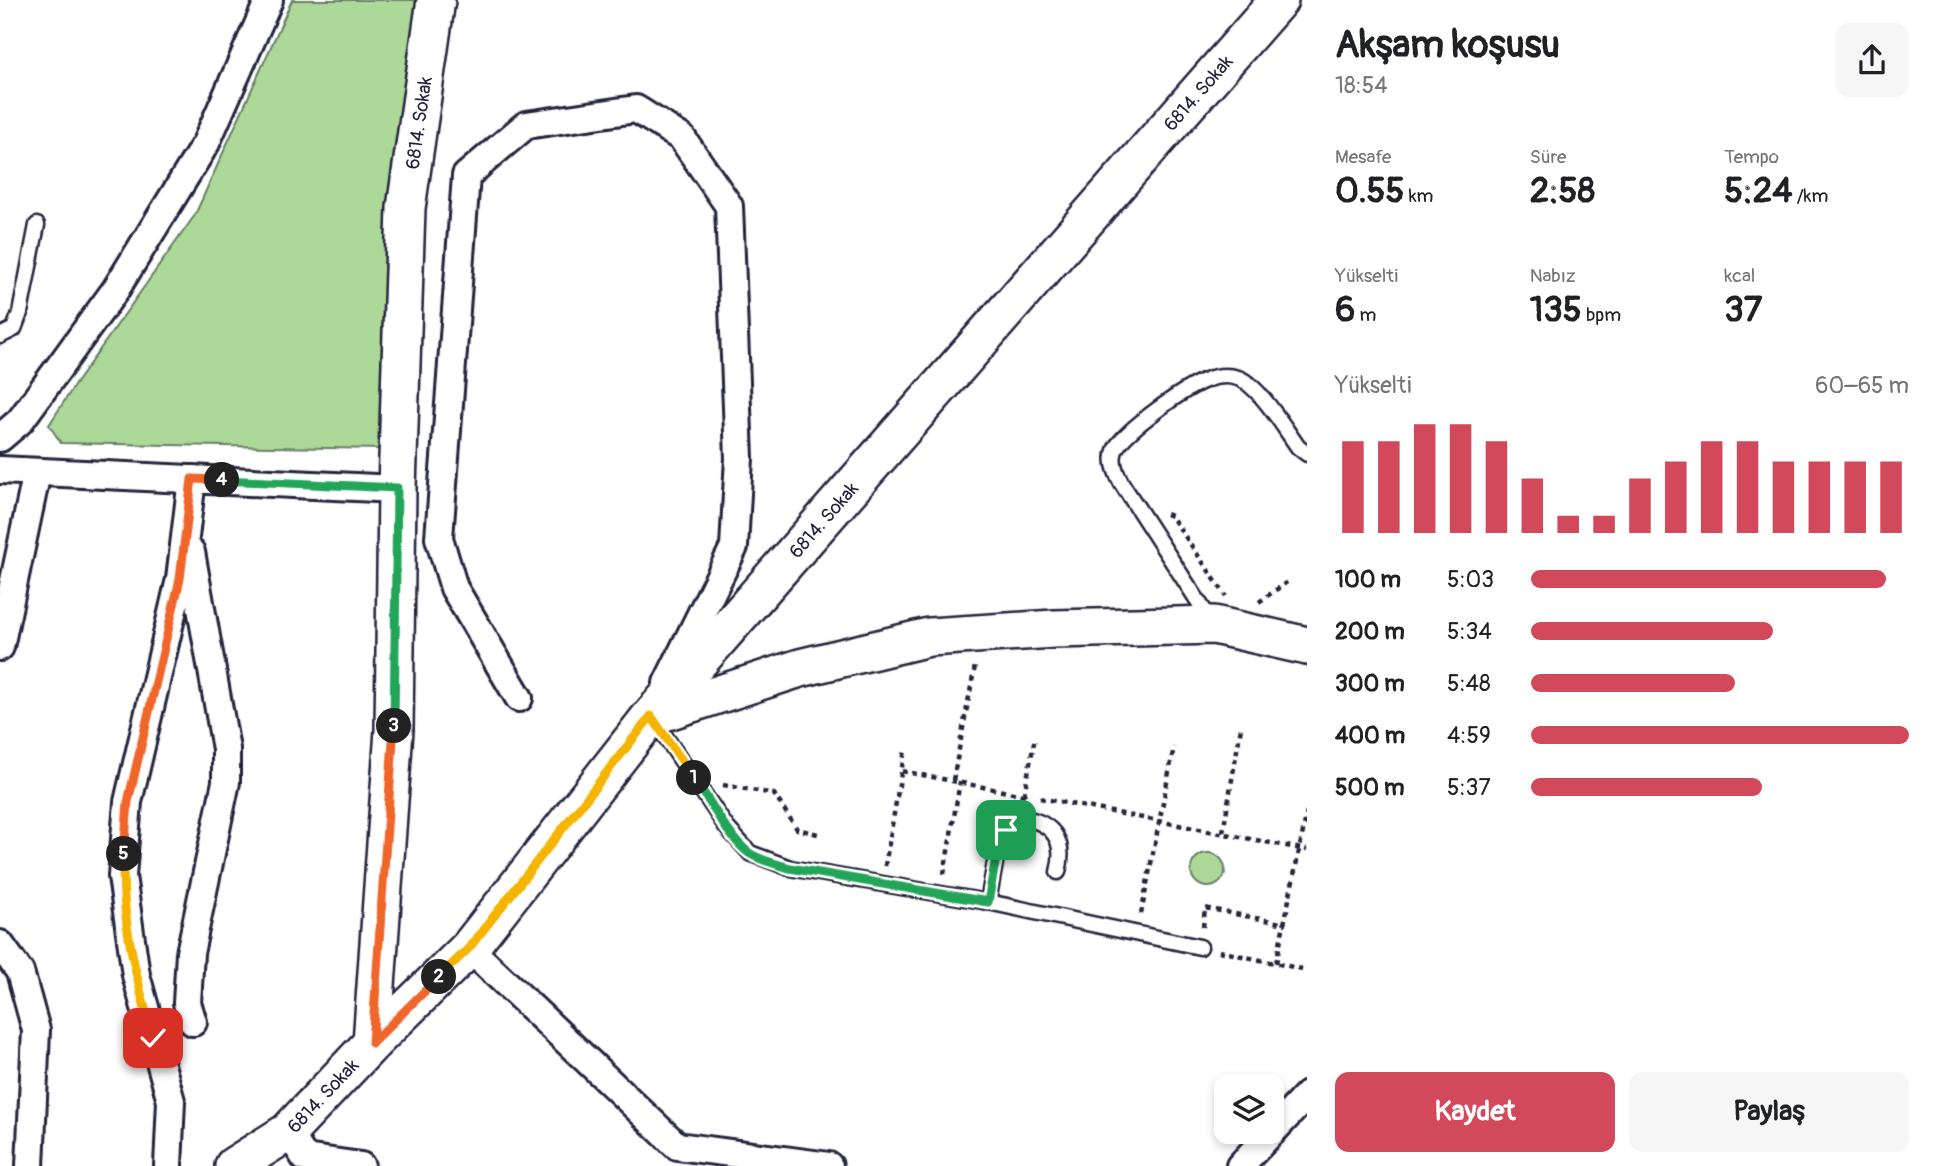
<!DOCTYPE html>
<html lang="tr">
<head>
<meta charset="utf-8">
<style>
  :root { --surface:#fff; --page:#f6f6f6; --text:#202124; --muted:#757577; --accent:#d1495b }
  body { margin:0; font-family:Pangolin,sans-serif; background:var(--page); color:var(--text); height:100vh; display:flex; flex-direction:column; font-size:26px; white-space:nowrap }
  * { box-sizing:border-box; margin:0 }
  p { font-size:23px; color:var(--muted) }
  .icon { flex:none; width:38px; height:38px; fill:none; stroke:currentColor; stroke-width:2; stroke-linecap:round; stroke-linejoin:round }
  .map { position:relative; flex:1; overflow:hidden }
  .side { display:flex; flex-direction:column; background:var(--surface); width:630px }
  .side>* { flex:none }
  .buttons { position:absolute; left:1214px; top:1074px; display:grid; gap:14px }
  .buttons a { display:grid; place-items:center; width:70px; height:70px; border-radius:14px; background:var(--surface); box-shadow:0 4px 10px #0003; font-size:35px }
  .pin { position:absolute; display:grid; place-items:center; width:60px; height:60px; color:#fff; margin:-30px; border-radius:14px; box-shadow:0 4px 10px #0006 }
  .km { position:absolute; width:35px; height:35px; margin:-18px; border-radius:50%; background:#222; color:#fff; font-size:19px; line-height:35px; text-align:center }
  .round { display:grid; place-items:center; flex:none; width:74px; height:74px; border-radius:14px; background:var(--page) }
  .headline { display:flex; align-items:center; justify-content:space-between; height:119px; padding:0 28px }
  h1 { font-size:38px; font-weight:700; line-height:52px }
  .figures { display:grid; grid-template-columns:repeat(3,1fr); gap:10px; height:119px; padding:7px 28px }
  .figures div { display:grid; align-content:center }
  .figures b { font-size:35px; font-weight:700 }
  .figures small { font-size:19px; font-weight:400 }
  .figures p { font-size:19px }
  .chart { height:196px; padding:14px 28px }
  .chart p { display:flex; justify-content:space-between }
  .chart svg { width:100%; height:126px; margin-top:7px; stroke:var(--accent); stroke-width:6 }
  .button { display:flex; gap:14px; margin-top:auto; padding:14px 28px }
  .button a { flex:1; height:80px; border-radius:14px; background:var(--accent); color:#fff; font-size:28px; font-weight:700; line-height:80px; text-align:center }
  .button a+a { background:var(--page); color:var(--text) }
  ul { padding:0 28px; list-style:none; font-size:23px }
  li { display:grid; grid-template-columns:112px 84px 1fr; align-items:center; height:52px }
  li i { height:18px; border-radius:9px; background:var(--accent) }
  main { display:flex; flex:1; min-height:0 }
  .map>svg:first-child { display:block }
  .green { fill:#acd997; stroke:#677e69; stroke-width:2 }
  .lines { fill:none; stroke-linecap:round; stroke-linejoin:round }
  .lane-casing { stroke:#22223b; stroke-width:19 }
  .street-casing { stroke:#22223b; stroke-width:32 }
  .secondary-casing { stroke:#22223b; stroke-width:42 }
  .path { stroke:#22223b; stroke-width:4.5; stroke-dasharray:5 5; stroke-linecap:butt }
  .lane { stroke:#fff; stroke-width:14 }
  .street { stroke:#fff; stroke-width:26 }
  .secondary { stroke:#fff; stroke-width:37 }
  .split-1-casing { stroke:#fff; stroke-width:14 }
  .split-2-casing { stroke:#fff; stroke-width:14 }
  .split-3-casing { stroke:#fff; stroke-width:14 }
  .split-4-casing { stroke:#fff; stroke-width:14 }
  .split-5-casing { stroke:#fff; stroke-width:14 }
  .split-6-casing { stroke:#fff; stroke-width:14 }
  .split-1 { stroke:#22a559; stroke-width:9 }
  .split-2 { stroke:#f5b400; stroke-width:9 }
  .split-3 { stroke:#f0652b; stroke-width:9 }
  .split-4 { stroke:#22a559; stroke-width:9 }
  .split-5 { stroke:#f0652b; stroke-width:9 }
  .split-6 { stroke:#f5b400; stroke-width:9 }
  .labels { text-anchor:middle; stroke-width:6; stroke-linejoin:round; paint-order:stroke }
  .street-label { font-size:19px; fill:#22223b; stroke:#fff }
</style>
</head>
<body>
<main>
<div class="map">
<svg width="1307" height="1166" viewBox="0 0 1307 1166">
  <rect width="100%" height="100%" fill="#fff"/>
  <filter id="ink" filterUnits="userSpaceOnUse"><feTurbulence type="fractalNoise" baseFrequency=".0143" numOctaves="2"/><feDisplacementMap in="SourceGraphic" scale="14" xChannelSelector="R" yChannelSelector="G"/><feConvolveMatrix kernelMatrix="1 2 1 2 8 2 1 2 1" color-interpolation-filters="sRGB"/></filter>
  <g filter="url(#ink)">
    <g class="green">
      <path d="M292,0H417L381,449L61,443L49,425L76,383L195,215Z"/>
      <circle cx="1208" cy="870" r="17"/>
    </g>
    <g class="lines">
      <defs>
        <g id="lane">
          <path d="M0,336L14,329L20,313L37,225"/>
          <path d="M1211,621L1122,484C1116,473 1110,460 1116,448C1127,429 1186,387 1206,380C1216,376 1228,375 1238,378C1259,385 1285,429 1298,447L1307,454"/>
          <path d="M652,717L727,828L750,853L790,868L988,902L1200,947"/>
          <path d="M988,902L999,841L1006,830L1024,818C1054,823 1066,842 1058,872"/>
        </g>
        <g id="street">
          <path d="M0,438L20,421L116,289L206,143L269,0"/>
          <path d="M0,470L397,489"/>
          <path d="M191,552L226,749V782L190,953L187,1003L193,1022"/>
          <path d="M0,647L37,472"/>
          <path d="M519,698L454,588L439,538L466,176L526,125L636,109L682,138L729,206L739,458L734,547L667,683"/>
          <path d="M0,944L20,972L36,1030L30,1166"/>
          <path d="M469,948L677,1146L829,1166"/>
          <path d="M1272,1132L1307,1095"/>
          <path d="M278,1144L288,1132L305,1158L361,1166"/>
          <path d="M168,1166L171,1101L136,975L122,876L128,802L180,579L192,479"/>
          <path d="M1240,1166L1272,1132"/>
        </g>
        <g id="secondary">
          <path d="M652,716L800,668L929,637L1054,629L1214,625L1307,646"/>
          <path id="s1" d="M372,1043L394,730L397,489L406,208L436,0"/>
          <path id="s2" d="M234,1166L288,1132L372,1043L469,948L651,716L1279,0"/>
        </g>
      </defs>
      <use href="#lane" class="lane-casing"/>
      <use href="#street" class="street-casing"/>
      <use href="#secondary" class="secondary-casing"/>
      <g class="path">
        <path d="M1166,514L1171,516L1226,596"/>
        <path d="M1259,602L1287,582"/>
        <path d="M902,771L1028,796"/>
        <path d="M953,780L975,666"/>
        <path d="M723,785L774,794L797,829L822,835"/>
        <path d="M1024,795L1035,737"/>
        <path d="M1040,798L1307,850"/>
        <path d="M1223,832L1241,727"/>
        <path d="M885,866L905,750"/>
        <path d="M944,874L960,782"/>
        <path d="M1141,914L1174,747"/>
        <path d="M1203,927L1205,908L1286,924"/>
        <path d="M1219,951L1307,970"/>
        <path d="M1276,963L1307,812"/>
      </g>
      <use href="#lane" class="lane"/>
      <use href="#street" class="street"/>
      <use href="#secondary" class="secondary"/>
    </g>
  </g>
  <g class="lines" filter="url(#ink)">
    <defs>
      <path id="split-1" d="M694,778C711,802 726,835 749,853C761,861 777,864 790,868L988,902L999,841L1006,830"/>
      <path id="split-2" d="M439,977L469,948L651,716L694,778"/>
      <path id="split-3" d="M394,726L372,1043L439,977"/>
      <path id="split-4" d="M222,480L397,488L394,726"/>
      <path id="split-5" d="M124,854L128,802L180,579L192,479L222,480"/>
      <path id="split-6" d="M124,854C119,913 137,981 153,1038"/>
    </defs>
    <use href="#split-1" class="split-1-casing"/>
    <use href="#split-2" class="split-2-casing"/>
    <use href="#split-3" class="split-3-casing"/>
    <use href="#split-4" class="split-4-casing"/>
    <use href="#split-5" class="split-5-casing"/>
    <use href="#split-6" class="split-6-casing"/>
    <use href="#split-1" class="split-1"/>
    <use href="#split-2" class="split-2"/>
    <use href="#split-3" class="split-3"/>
    <use href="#split-4" class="split-4"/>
    <use href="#split-5" class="split-5"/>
    <use href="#split-6" class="split-6"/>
  </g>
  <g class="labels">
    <g class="street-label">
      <text dy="7" stroke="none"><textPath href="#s2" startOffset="1446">6814. Sokak</textPath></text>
      <text dy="7" stroke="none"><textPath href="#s1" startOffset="922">6814. Sokak</textPath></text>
      <text dy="7" stroke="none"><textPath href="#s2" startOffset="878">6814. Sokak</textPath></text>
      <text dy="7" stroke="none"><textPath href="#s2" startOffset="114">6814. Sokak</textPath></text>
    </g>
  </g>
</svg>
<div class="buttons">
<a><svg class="icon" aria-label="layers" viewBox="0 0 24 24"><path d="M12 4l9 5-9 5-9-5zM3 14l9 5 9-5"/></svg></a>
</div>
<div class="pin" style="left:1006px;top:830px;background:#1e9e55"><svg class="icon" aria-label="arrive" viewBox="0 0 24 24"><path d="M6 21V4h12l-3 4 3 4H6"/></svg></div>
<div class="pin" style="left:153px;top:1038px;background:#d93025"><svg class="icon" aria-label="check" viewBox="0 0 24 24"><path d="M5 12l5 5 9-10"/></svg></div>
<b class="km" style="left:694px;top:778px">1</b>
<b class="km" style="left:439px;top:977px">2</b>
<b class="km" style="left:394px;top:726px">3</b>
<b class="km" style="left:222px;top:480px">4</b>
<b class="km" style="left:124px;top:854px">5</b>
</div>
<section class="side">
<div class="headline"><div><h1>Akşam koşusu</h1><p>18:54</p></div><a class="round"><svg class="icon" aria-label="share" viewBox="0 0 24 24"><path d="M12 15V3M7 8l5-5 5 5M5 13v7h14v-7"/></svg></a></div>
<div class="figures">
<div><p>Mesafe</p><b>0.55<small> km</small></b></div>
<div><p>Süre</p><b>2:58</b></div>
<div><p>Tempo</p><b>5:24<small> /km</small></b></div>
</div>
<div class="figures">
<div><p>Yükselti</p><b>6<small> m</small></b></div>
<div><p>Nabız</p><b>135<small> bpm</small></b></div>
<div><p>kcal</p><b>37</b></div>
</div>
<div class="chart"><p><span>Yükselti</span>60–65 m</p>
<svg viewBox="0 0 160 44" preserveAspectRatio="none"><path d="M5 44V12M15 44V12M25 44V6M35 44V6M45 44V12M55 44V25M65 44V38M75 44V38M85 44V25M95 44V19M105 44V12M115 44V12M125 44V19M135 44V19M145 44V19M155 44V19"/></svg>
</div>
<ul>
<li><b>100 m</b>5:03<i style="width:94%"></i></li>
<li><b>200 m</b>5:34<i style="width:64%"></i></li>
<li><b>300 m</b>5:48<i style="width:54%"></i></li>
<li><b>400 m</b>4:59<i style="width:100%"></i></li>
<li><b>500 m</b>5:37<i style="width:61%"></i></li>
</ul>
<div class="button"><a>Kaydet</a><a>Paylaş</a></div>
</section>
</main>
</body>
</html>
